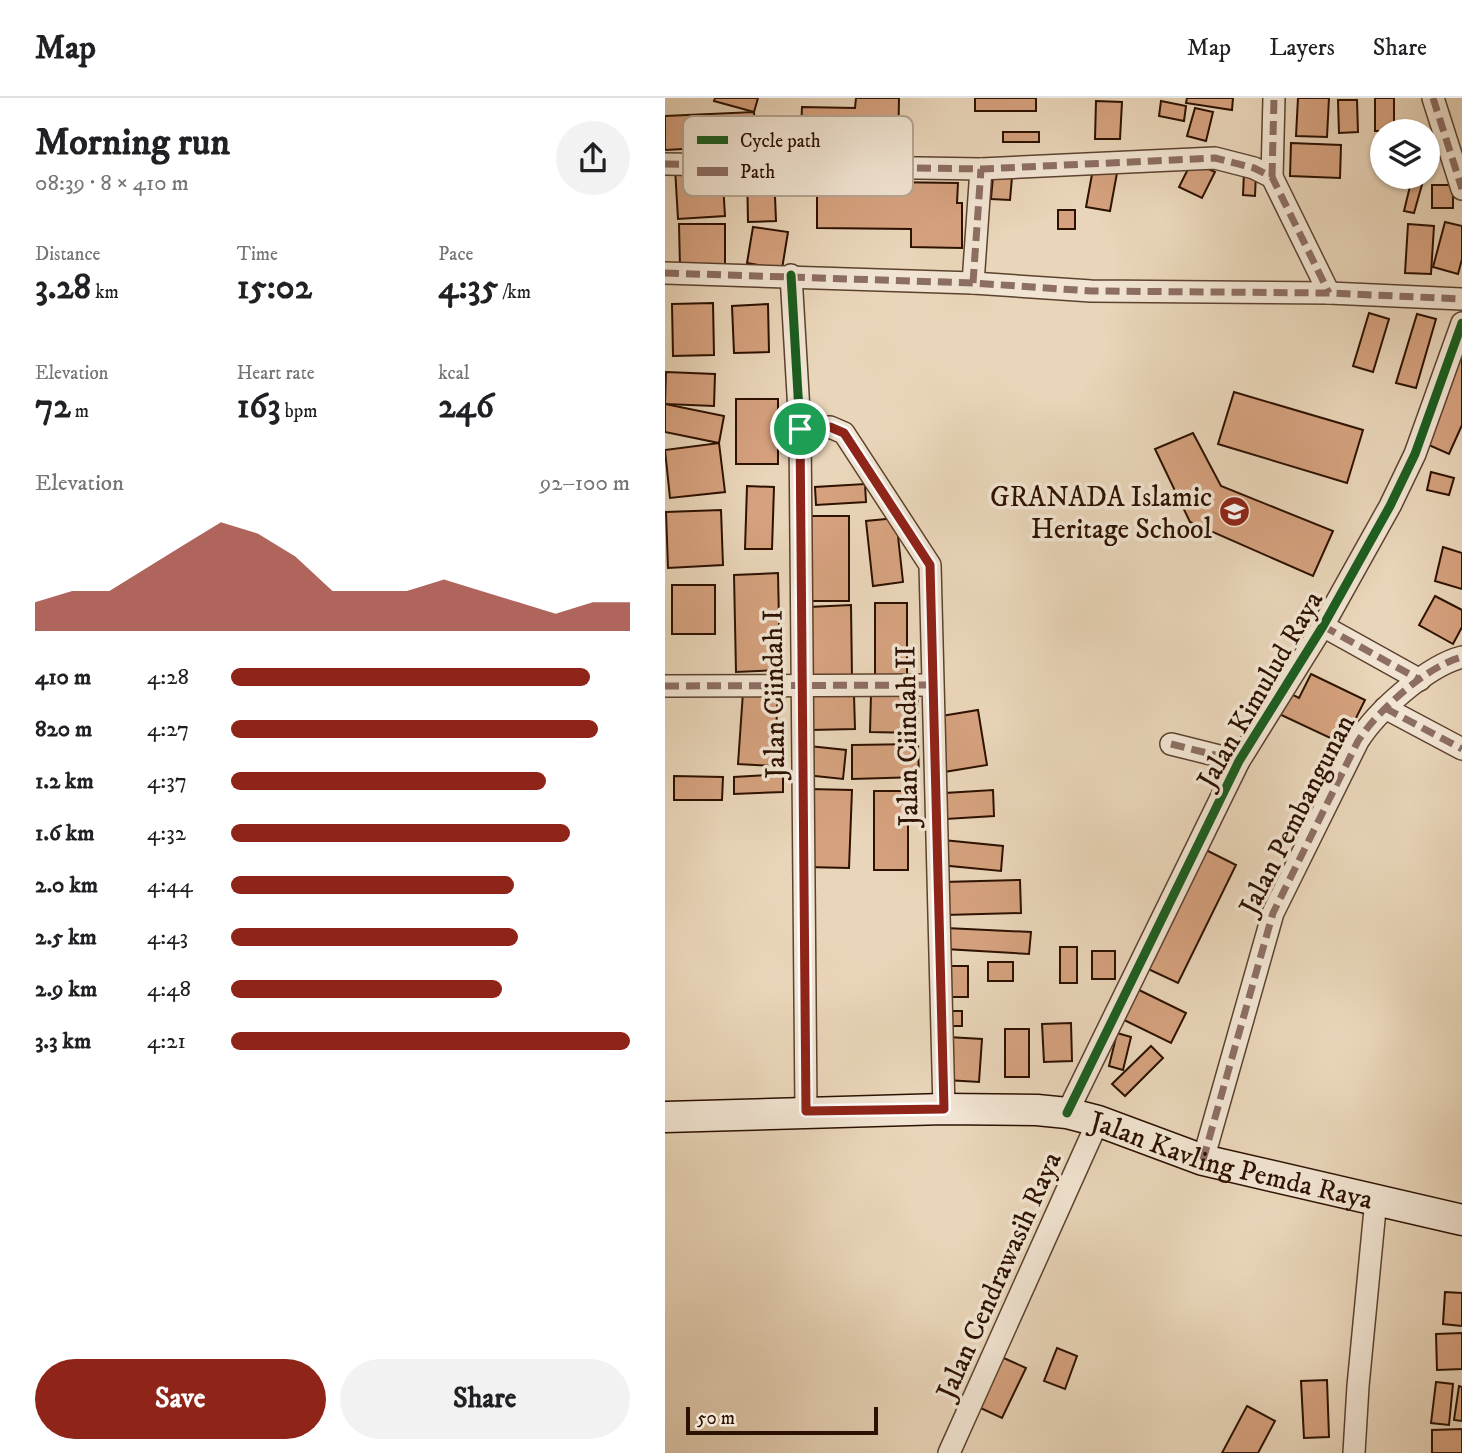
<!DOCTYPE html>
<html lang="en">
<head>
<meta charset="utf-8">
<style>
  :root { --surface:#fff; --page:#f2f2f2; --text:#202124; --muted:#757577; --line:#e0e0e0; --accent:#8f2418 }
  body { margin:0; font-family:"IM FELL DW Pica",serif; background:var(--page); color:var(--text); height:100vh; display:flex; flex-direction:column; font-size:26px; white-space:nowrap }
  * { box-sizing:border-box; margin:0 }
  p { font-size:23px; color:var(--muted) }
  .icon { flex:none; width:38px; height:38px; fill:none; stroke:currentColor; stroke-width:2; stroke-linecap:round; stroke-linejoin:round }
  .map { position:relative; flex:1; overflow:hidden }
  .details { display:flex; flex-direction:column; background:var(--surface); width:665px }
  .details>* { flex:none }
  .tools { position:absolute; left:705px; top:21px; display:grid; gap:14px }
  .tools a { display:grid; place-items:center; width:70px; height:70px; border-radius:50%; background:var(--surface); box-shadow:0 2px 5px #0004; font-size:35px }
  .scale { position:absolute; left:21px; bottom:18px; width:192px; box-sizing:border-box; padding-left:7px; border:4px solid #2d1100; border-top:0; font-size:19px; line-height:24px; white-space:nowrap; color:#2d1100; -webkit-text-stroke:5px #f1e4d2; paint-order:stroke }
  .pin { position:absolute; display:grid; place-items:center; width:60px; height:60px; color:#fff; margin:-30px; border:4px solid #fff; border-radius:50%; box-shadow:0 2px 7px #0007 }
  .round { display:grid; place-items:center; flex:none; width:74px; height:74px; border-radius:37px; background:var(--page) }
  .summary { display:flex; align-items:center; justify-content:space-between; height:119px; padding:0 35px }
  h1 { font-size:38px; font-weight:700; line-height:52px }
  .figures { display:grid; grid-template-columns:repeat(3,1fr); gap:10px; height:119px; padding:7px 35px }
  .figures div { display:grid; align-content:center }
  .figures b { font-size:35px; font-weight:700 }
  .figures small { font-size:19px; font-weight:400 }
  .figures p { font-size:19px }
  .chart { height:196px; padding:14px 35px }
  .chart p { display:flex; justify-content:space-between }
  .chart svg { width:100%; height:126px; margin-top:7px; fill:var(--accent); opacity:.7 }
  .primary-button { display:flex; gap:14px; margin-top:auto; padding:14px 35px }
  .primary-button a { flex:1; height:80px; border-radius:42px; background:var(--accent); color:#fff; font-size:28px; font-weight:700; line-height:80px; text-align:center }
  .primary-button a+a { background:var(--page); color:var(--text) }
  ul { padding:0 35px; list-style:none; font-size:23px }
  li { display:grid; grid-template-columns:112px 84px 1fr; align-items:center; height:52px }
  li i { height:18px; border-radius:9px; background:var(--accent) }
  header { display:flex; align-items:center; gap:42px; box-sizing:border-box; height:98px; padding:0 35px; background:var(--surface); border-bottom:2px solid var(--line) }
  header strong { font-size:33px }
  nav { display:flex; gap:38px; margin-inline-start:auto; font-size:24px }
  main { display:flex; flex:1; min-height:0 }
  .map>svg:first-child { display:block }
  .building { fill:#d5a17e; stroke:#2d1100; stroke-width:2 }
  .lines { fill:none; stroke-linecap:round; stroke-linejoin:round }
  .street-casing { stroke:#5c422e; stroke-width:24 }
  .secondary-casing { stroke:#2d1100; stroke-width:33 }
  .street { stroke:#f1e4d2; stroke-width:21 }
  .secondary { stroke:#f1e4d2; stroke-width:30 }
  .quiet { stroke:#8d6e63; stroke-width:7; stroke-dasharray:14 7; stroke-linecap:butt }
  .cycleway-casing { stroke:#f1e4d2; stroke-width:13 }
  .cycleway { stroke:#1b5e20; stroke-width:9 }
  .route-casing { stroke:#fff; stroke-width:14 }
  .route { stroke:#8f2418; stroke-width:9 }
  .labels { text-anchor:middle; stroke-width:7; stroke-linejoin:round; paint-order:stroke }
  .poi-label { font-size:28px; fill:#2d1100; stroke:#f1e4d2; text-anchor:end }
  .street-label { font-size:28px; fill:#2d1100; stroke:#f1e4d2 }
  .key { fill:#f1e4d2; stroke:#b6a593; stroke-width:2 }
  .key-label { font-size:19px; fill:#2d1100 }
</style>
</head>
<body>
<header>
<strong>Map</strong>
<nav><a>Map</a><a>Layers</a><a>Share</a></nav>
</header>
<main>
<section class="details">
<div class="summary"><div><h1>Morning run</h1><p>08:39 · 8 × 410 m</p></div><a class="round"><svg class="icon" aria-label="share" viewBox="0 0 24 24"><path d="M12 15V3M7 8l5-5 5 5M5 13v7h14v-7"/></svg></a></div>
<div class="figures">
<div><p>Distance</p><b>3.28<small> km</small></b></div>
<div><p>Time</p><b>15:02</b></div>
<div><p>Pace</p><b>4:35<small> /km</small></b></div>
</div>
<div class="figures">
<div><p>Elevation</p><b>72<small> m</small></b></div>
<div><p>Heart rate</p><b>163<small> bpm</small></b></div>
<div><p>kcal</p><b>246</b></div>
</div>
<div class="chart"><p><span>Elevation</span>92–100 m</p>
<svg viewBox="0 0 160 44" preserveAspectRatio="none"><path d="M0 44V34L10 30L20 30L30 22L40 14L50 6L60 10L70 18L80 30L90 30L100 30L110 26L120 30L130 34L140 38L150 34L160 34V44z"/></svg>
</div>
<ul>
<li><b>410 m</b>4:28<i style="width:90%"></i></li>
<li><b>820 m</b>4:27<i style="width:92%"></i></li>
<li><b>1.2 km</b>4:37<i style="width:79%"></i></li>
<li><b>1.6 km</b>4:32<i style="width:85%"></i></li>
<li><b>2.0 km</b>4:44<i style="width:71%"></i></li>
<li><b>2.5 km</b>4:43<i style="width:72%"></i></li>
<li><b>2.9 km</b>4:48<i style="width:68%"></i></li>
<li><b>3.3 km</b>4:21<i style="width:100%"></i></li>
</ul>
<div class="primary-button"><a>Save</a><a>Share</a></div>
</section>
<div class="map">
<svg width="797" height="1355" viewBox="0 0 797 1355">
  <rect width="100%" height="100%" fill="#e9d5b9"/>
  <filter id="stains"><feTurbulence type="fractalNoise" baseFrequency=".00286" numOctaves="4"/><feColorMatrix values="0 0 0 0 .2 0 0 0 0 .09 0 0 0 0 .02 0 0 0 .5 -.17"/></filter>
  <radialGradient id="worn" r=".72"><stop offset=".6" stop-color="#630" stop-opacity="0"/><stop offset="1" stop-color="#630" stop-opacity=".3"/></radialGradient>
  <g class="building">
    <path d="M50,0H93L89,14L49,3Z"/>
    <path d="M191,0H234L233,55L135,52L137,9L190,10Z"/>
    <rect x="310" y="0" width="61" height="13"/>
    <path d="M522,0H568L567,12L521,5Z"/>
    <path d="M633,0H664L662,39L631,38Z"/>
    <rect x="710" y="0" width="19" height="33"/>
    <path d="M673,2H692L693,34L674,35Z"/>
    <path d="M431,3L457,4L455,41H430Z"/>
    <path d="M496,3L521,8L519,23L494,18Z"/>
    <path d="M530,10L548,14L541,43L522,38Z"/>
    <path d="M89,14L91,47L0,52V18Z"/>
    <rect x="338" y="34" width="36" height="10"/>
    <path d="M626,45L676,47L675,80L625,78Z"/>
    <path d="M527,63L550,74L537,100L514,89Z"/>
    <path d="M57,68L60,118L13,121L10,70Z"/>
    <path d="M428,71L452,75L445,113L421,109Z"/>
    <path d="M109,73L111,123L83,124L82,74Z"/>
    <path d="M579,74L591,75L590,98L578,97Z"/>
    <path d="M328,78L347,79L345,102L326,101Z"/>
    <path d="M747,80L758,83L749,115L739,113Z"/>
    <path d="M152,83L293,85L292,105H297V150L246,149V131L152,130Z"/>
    <rect x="767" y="87" width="21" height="23"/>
    <rect x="393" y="112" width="17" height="19"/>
    <path d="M780,124L797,128V161L793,176L768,169Z"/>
    <path d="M14,126H60V169H15Z"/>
    <path d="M743,126L769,128L766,176L740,175Z"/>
    <path d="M88,129L123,134L117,171L82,165Z"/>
    <path d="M48,205L49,257L8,258L7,206Z"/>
    <path d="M103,206L104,254L69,255L67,208Z"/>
    <path d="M704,215L724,221L708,274L688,268Z"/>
    <path d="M752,216L771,221L751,290L731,285Z"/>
    <path d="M797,256V327L784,356L757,344Z"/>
    <path d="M1,274L50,276L49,308L0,306Z"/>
    <path d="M569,294L698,332L682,385L553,346Z"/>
    <rect x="71" y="301" width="42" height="65"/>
    <path d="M0,306L59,318L54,345L0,334Z"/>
    <path d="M528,335L556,388L668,433L648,478L525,424L490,351Z"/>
    <path d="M54,345L60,394L5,400L0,352Z"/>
    <path d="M766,374L789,380L784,397L762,392Z"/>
    <path d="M200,386L201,404L151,407L150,389Z"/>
    <path d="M82,388L109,389L107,451H80Z"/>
    <path d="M56,412L58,467L3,470L1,414Z"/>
    <path d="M139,418H184V503H140Z"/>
    <path d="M231,420L238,484L208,488L201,423Z"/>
    <path d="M778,449L797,455V491L770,483Z"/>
    <path d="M113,475L115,572L71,574L69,477Z"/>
    <rect x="7" y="487" width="43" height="49"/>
    <path d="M770,498L797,512V529L788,546L754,527Z"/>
    <rect x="210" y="505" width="32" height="73"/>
    <path d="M186,507L187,580L146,581L144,509Z"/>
    <path d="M646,576L700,602L678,646L612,615L622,594L634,600Z"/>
    <path d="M78,594L113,596L109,668L73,666Z"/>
    <path d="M206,596L253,597L252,635L205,634Z"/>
    <path d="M189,597L190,631L145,632L144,598Z"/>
    <path d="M313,612L322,667L279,674L270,619Z"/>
    <path d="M253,646L254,679L187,681V647Z"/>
    <path d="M144,648L181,652L178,681L141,677Z"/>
    <path d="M118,676V694L69,696V679Z"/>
    <path d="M9,678L58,679L57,702H9Z"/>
    <path d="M144,691L187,692L184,770L141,769Z"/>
    <path d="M328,692L329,718L281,721L280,695Z"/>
    <rect x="209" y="693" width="34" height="79"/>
    <path d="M278,742L338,748L336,773L275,767Z"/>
    <path d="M539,751L571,767L513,885L481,870Z"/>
    <path d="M355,782L356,815L280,817L279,784Z"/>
    <path d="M281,830L366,834L364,856L280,851Z"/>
    <rect x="395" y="849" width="17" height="36"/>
    <rect x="427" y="853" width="23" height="28"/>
    <rect x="323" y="864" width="25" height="19"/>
    <rect x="281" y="868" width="22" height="31"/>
    <path d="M472,891L521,915L506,945L457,921Z"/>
    <rect x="282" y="913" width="15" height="15"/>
    <path d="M406,925L407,963L379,964L377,926Z"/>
    <rect x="340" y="931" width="24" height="48"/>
    <path d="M452,935L466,939L458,972L444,968Z"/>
    <path d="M283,939L317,941L314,984L281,982Z"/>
    <path d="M486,948L498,960L460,998L447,986Z"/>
    <path d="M780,1194L797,1195V1228L778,1226Z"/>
    <path d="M797,1235V1271L772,1272L771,1236Z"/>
    <path d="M392,1250L412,1258L400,1291L379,1283Z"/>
    <path d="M332,1257L361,1270L337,1320L309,1307Z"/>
    <path d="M662,1282L664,1339L639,1340L636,1283Z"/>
    <path d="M771,1284L788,1286L784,1327L766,1325Z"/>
    <path d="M794,1288L797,1289V1323L789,1322Z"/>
    <path d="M582,1308L610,1323L593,1355H557Z"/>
    <path d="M797,1331V1355H767V1332Z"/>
  </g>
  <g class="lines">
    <defs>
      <g id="street">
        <path d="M768,0L797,91"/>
        <path d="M0,66L316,71L550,60L589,70L607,79L664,195"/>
        <path d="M607,79L609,0"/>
        <path d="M0,175L308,185L426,193L664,195L797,201"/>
        <path d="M126,177L135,331L141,1013"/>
        <path d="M308,185L316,71"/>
        <path d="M135,331L165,329L179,335L265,467L279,1011"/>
        <path d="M658,528L755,582"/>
        <path d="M0,588L267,587"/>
        <path d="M720,610L797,651"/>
        <path d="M506,646L574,663"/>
        <path d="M402,1015L574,663L658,528L725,408L750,356L797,225"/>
        <path d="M538,1062L608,815L693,643C712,613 762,568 797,559"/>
        <path d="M284,1355L433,1023"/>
        <path d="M689,1355L693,1288L711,1101"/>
      </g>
      <g id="secondary">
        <path id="s1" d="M0,1019L279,1011L372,1012L402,1015L433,1023L538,1062L797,1122"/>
      </g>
    </defs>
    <use href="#street" class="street-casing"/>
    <use href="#secondary" class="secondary-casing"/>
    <use href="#street" class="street"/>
    <use href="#secondary" class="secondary"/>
    <g class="quiet">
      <path d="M768,0L797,91"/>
      <path d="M0,66L316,71L550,60L589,70L607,79L664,195"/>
      <path d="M607,79L609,0"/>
      <path d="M0,175L308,185L426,193L664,195L797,201"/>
      <path d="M308,185L316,71"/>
      <path d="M135,331L165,329L179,335L265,467L279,1011"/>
      <path d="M658,528L755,582"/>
      <path d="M0,588L267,587"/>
      <path d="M720,610L797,651"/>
      <path d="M506,646L574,663"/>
      <path d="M538,1062L608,815L693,643C712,613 762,568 797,559"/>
    </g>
    <defs>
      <g id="cycleway">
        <path d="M126,177L135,331L141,1013"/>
        <path d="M402,1015L574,663L658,528L725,408L750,356L797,225"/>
      </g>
    </defs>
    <use href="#cycleway" class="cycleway-casing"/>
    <use href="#cycleway" class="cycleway"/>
  </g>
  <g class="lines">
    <defs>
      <path id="route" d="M165,329L179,335L265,467L279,1011L141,1013L135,331Z"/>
    </defs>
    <use href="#route" class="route-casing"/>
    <use href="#route" class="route"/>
  </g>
  <defs>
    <symbol id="school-disc" viewBox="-11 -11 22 22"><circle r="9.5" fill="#8f2418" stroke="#f1e4d2"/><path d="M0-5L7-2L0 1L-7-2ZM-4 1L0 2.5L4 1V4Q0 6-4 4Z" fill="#fff"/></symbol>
  </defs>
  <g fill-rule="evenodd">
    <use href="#school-disc" x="552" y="396" width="35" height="35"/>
  </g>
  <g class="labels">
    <g class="poi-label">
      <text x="547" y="408">GRANADA Islamic<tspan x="547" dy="32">Heritage School</tspan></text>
    </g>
    <g class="street-label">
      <text transform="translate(594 591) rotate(-60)" y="10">Jalan Kimulud Raya</text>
      <text transform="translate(108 596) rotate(-91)" y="10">Jalan Ciindah I</text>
      <text transform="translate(241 638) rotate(-91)" y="10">Jalan Ciindah II</text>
      <text transform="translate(631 716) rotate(-63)" y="10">Jalan Pembangunan</text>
      <text dy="10" stroke="none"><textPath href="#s1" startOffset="574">Jalan Kavling Pemda Raya</textPath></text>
      <text transform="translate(333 1177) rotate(-66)" y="10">Jalan Cendrawasih Raya</text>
    </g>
  </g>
  <rect x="18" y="18" width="230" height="80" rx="10" class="key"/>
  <rect x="32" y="38" width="31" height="8" fill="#1b5e20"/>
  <rect x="32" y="69" width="31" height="9" fill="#8d6e63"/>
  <g class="key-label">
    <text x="75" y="49">Cycle path</text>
    <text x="75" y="80">Path</text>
  </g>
  <rect width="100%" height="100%" filter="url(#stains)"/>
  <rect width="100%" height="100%" fill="url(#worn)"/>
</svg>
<div class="tools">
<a><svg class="icon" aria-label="layers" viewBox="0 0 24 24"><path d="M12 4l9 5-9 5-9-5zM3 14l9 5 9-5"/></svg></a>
</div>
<div class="scale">50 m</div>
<div class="pin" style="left:135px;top:331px;background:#1e9e55"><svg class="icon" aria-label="arrive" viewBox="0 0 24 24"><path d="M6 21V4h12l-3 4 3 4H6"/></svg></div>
</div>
</main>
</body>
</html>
